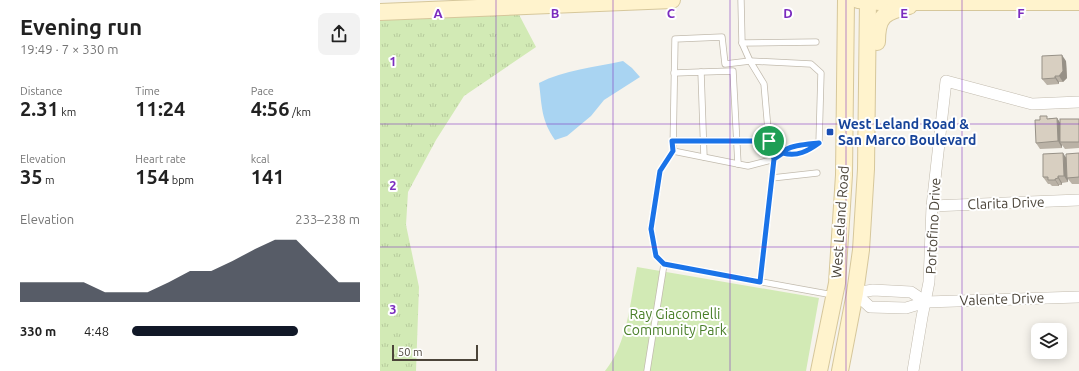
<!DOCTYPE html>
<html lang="en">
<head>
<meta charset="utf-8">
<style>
  :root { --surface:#fff; --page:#f2f2f2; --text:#222; --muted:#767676; --accent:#111827 }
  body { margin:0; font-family:Ubuntu,sans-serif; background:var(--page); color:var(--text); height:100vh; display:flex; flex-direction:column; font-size:15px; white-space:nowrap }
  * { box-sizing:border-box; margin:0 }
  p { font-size:13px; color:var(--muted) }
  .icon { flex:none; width:22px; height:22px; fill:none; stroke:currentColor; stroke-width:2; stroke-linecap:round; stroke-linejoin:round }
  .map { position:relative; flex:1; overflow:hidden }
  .drawer { display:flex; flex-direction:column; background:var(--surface); width:380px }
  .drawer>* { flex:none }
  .fabs { position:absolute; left:651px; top:323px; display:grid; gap:8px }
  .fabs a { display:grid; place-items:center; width:36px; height:36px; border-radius:8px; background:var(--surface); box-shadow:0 2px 10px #0003; font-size:20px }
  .scale { position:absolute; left:12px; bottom:10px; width:86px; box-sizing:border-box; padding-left:4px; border:2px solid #4b4439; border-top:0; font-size:11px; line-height:14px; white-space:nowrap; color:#4b4439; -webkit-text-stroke:3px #fff; paint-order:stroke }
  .pin { position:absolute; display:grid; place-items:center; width:34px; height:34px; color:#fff; margin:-17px; border:2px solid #fff; border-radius:50%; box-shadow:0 1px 4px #0007 }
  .round { display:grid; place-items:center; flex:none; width:42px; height:42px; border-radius:8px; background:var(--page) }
  .headline { display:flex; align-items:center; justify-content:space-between; height:68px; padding:0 20px }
  h1 { font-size:22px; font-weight:600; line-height:30px }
  .figures { display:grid; grid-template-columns:repeat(3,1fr); gap:6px; height:68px; padding:4px 20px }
  .figures div { display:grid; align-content:center }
  .figures b { font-size:20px; font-weight:600 }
  .figures small { font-size:11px; font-weight:400 }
  .figures p { font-size:11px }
  .chart { height:112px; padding:8px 20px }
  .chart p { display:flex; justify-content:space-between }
  .chart svg { width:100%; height:72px; margin-top:4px; fill:var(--accent); opacity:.7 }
  ul { padding:0 20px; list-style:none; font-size:13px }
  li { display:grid; grid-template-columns:64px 48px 1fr; align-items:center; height:30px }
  li i { height:10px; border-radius:5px; background:var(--accent) }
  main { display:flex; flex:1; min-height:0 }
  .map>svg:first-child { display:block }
  .grass { fill:url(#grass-tufts) }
  .green { fill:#d2eab5 }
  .water { fill:#a9d4f2 }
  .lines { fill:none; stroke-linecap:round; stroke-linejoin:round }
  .lane-casing { stroke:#c2bbae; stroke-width:7 }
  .street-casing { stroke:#c2bbae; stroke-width:12 }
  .secondary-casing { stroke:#d6c79b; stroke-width:18 }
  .lane { stroke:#fff; stroke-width:5.5 }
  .street { stroke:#fff; stroke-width:11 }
  .secondary { stroke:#fff3cd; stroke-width:16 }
  .wall { fill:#bab2a6 }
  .shaded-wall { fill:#979187 }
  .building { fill:#d8cfc1; stroke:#979187 }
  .route-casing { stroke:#fff; stroke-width:8 }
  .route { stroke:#1a73e8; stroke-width:5 }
  .grid { fill:none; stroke:#7b2cbf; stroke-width:1; stroke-opacity:0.55 }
  .transit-dot { fill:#1a4fb4; stroke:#fff; stroke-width:1.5 }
  .labels { text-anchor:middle; stroke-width:4; stroke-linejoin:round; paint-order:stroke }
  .transit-label { font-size:14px; font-weight:bold; fill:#164399; stroke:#fff; text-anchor:start }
  .street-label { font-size:14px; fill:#4b4439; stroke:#fff }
  .park-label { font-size:14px; fill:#4a7f2a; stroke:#fff }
  .grid-label { font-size:13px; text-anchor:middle; font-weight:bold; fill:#7b2cbf; stroke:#fff; stroke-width:4; stroke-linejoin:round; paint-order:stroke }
</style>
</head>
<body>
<main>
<section class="drawer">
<div class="headline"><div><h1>Evening run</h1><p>19:49 · 7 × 330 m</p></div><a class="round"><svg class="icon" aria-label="share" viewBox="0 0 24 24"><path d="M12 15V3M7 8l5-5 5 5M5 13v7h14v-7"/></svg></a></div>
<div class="figures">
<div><p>Distance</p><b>2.31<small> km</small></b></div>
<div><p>Time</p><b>11:24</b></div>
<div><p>Pace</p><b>4:56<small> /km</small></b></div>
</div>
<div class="figures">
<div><p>Elevation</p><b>35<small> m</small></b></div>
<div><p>Heart rate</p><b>154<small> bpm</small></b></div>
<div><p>kcal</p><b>141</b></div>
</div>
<div class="chart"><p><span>Elevation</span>233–238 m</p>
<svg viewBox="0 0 160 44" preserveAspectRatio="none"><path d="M0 44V32L10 32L20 32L30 32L40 38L50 38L60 38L70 32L80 25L90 25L100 19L110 12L120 6L130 6L140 19L150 32L160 32V44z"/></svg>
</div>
<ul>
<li><b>330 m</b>4:48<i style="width:73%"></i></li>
</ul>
</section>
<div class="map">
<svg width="699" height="371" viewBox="0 0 699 371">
  <defs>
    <pattern id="grass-tufts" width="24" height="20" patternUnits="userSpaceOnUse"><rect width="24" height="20" fill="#d2eab5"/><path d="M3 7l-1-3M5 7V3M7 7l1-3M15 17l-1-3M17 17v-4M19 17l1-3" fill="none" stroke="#b6ca9c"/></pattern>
  </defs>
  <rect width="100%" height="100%" fill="#f6f3ec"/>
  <path class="grass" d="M135,7L156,47L84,96L56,140L28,192L26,225L39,287L36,371H0V12Z"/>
  <path class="green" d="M257,267L439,298L426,371H225C248,342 250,302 257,267Z"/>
  <path class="water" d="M243,61L252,68L260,77L224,100L211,116L187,136L175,140C161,120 162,106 159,83C184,70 215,67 243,61Z"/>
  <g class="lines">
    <defs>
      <g id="lane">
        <path d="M361,0L362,43"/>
        <path d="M321,72L353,71L358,164"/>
        <path d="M294,73L321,72L324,157"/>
        <path d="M292,141H389"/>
        <path d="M293,151L368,166L391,160L403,153L406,149L412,147L428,144L439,143"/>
        <path d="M392,178L437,173"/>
        <path d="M284,264L276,256L271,229L280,171L293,151L295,39L342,37L345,64L370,61L431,64L441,73L439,143C428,151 416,157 403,153"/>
        <path d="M380,282L394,159L389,141L384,84L370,61L362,43L436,42"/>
        <path d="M267,371L284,264L453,295"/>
      </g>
      <g id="street">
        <path d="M552,206L699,200"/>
        <path d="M475,293L490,307L526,308L546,302L699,297"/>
        <path d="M475,293L493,290L531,292L546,302"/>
        <path d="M533,371L542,317L549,282L552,206L566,81L652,104L699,102"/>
      </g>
      <g id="secondary">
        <path d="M478,0L500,2H699"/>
        <path d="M0,12L292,0"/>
        <path d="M497,42C497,16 504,12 529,6"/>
        <path d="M439,371L457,283L464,175L466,0"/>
        <path d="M460,371L475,293L481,250L486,169L488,0"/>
      </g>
    </defs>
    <use href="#lane" class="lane-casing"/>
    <use href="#street" class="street-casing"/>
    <use href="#secondary" class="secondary-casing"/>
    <use href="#lane" class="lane"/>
    <use href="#street" class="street"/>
    <use href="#secondary" class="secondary"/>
  </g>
  <g class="wall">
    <path d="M686,61L687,78L683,82H679V84L667,85L662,79Z"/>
    <path d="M669,118H677L680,123L699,119V148L685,149L682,145V148L660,149L656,143Z"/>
    <path d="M699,153V184H692L688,179V182L682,183V185H679V186H672L670,184H668L663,177L686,158Z"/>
  </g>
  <g class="shaded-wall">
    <path d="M682,55L686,61L687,78L683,82L679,76Z"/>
    <path d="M675,76L679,82V84L675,78Z"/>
    <path d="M677,118L681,124L680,142L682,145V148L678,141Z"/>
    <path d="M683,153L687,159L688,182L684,176Z"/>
    <path d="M678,176L682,183V185L678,178Z"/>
    <path d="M675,179L679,185V186L675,180Z"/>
  </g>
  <g class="building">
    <path d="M682,55L683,71L679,76H675V78L662,79V56Z"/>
    <path d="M660,116H667V119L677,118L678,141L656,143L655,120H660Z"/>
    <rect x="680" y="119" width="19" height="23"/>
    <path d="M683,153L684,176H678V178L675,179V180H668V177H663V154Z"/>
    <path d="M699,153V177L687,178L686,154Z"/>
  </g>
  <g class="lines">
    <defs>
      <path id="route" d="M389,141H292L293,151L280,171L271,229L276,256L284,264L380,282L394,159L403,153C417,157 428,151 439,143C431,144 414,145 407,149C403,151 399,156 394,159L389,141"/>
    </defs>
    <use href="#route" class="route-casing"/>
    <use href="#route" class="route"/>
  </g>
  <path class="grid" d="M116,0V371M233,0V371M350,0V371M466,0V371M582,0V371M0,124H699M0,247H699"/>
  <rect class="transit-dot" x="446" y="128" width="8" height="8" rx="2"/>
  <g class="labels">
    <g class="transit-label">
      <text x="458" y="129">West Leland Road &amp;<tspan x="458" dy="16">San Marco Boulevard</tspan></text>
    </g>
    <g class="street-label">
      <text transform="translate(626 203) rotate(-2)" y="5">Clarita Drive</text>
      <text transform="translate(460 222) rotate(-86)" y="5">West Leland Road</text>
      <text transform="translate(553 226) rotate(-87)" y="5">Portofino Drive</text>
      <text transform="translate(622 299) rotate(-2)" y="5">Valente Drive</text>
    </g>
    <g class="park-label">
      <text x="295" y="319">Ray Giacomelli<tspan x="295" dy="16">Community Park</tspan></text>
    </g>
  </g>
  <g class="grid-label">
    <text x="58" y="18">A</text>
    <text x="175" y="18">B</text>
    <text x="291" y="18">C</text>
    <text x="408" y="18">D</text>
    <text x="524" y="18">E</text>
    <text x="641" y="18">F</text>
    <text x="13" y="66">1</text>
    <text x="13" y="190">2</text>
    <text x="13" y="314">3</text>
  </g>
</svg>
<div class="fabs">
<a><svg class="icon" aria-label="layers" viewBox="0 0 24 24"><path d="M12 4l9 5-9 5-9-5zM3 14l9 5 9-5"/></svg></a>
</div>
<div class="scale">50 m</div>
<div class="pin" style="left:389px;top:141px;background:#1e9e55"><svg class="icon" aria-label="arrive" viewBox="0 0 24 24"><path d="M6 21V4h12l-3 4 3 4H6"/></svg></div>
</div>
</main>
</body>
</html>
